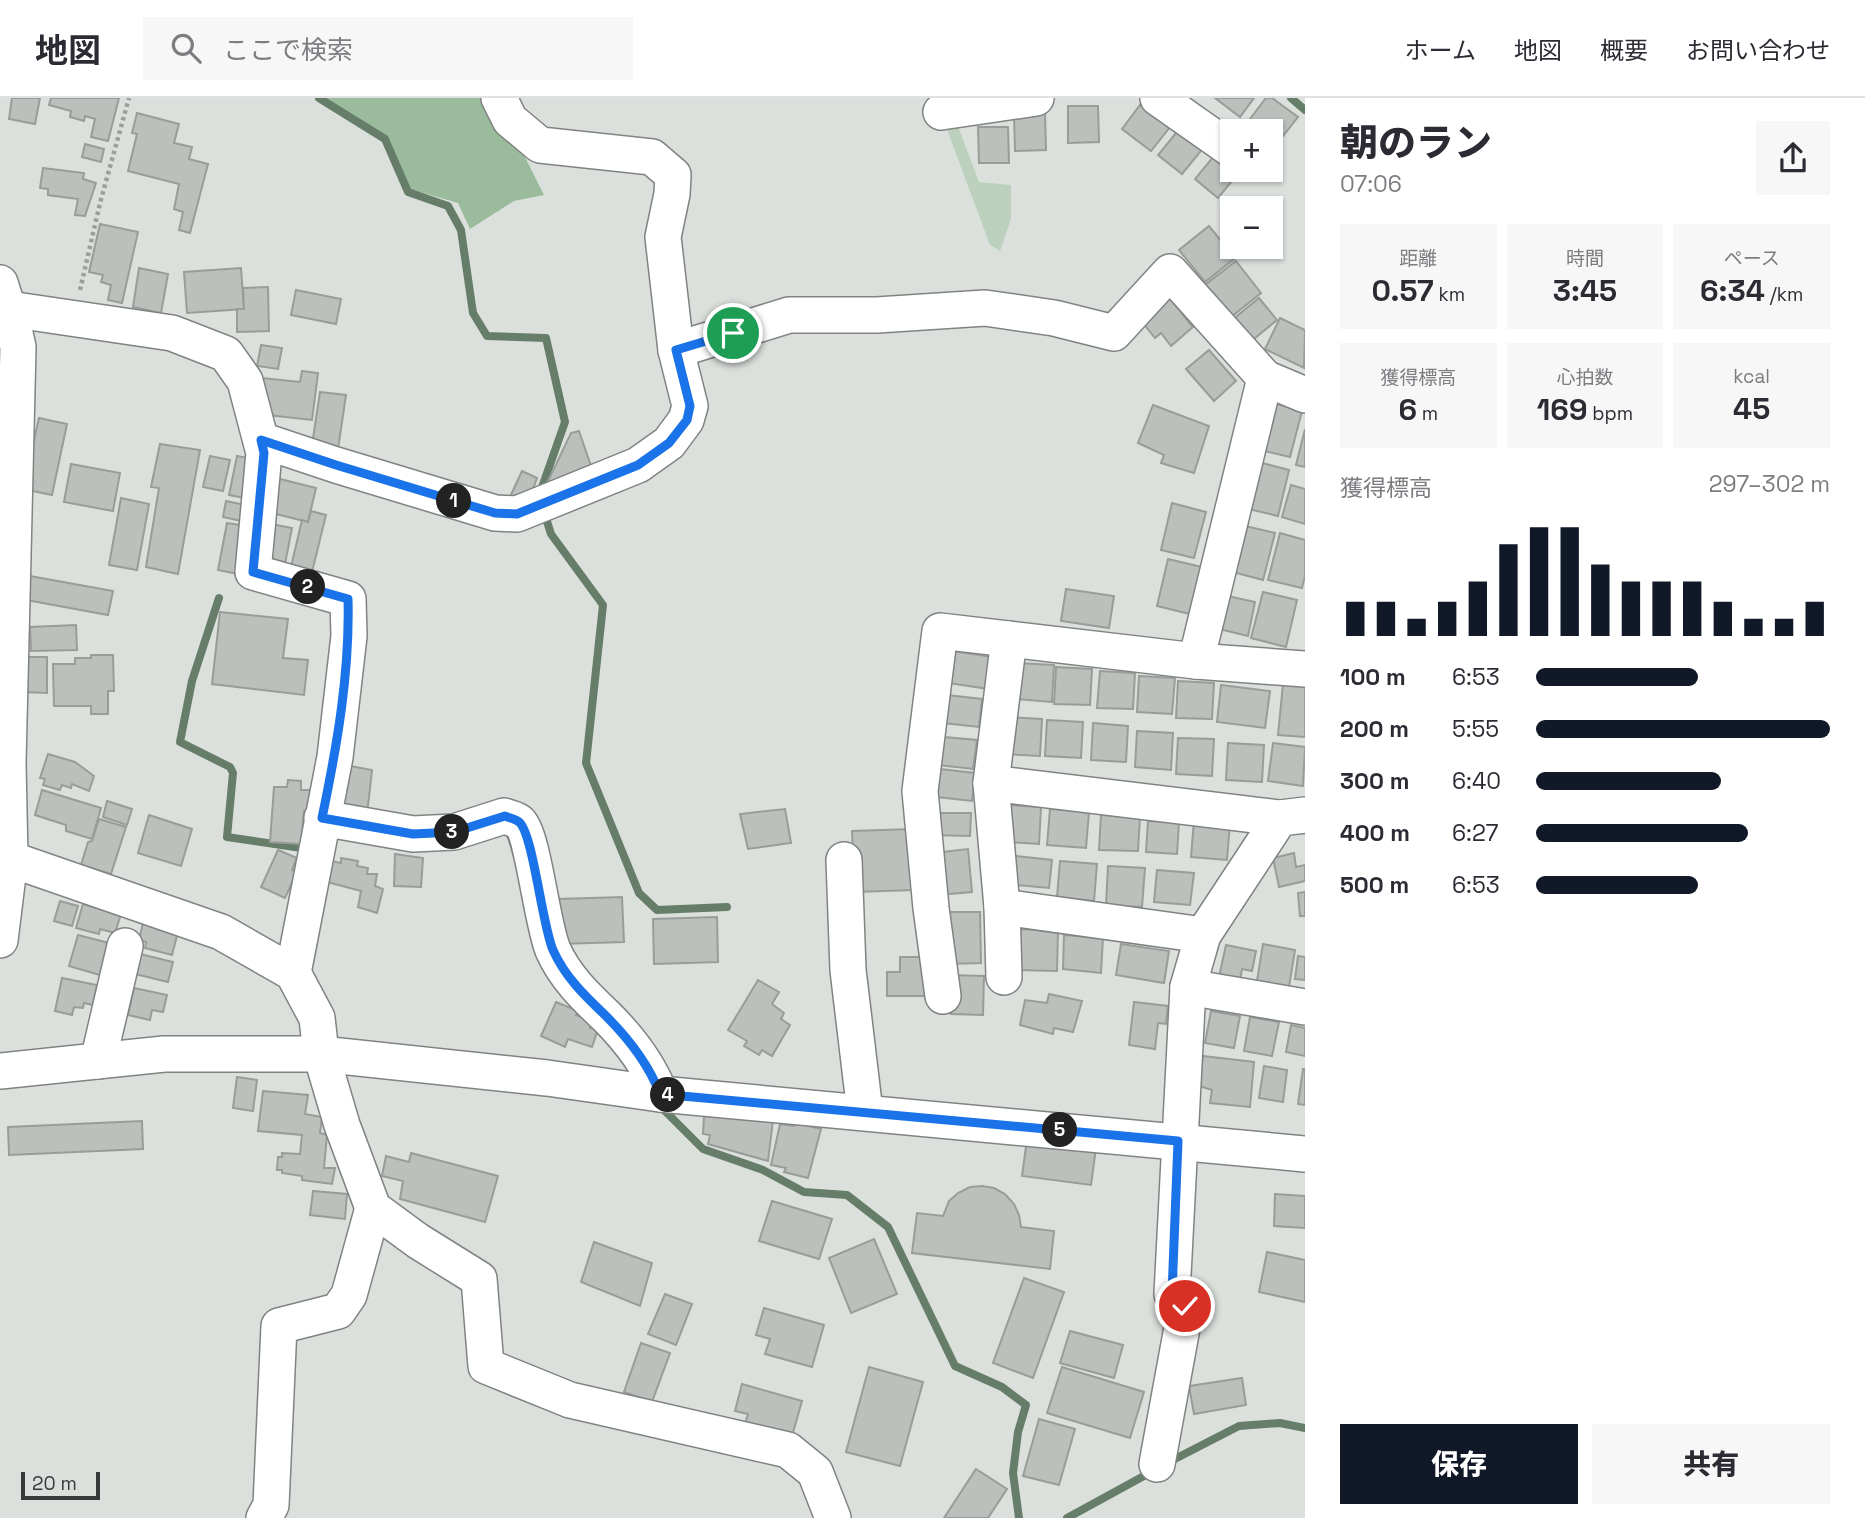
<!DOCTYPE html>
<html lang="ja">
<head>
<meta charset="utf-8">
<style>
  :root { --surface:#fff; --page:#f7f7f7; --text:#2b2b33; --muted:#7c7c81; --line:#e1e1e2; --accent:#111827 }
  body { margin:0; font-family:"Space Grotesk","Noto Sans JP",sans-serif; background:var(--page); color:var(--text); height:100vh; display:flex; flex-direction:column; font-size:26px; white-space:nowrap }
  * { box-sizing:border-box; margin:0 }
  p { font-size:23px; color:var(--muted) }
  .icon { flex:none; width:38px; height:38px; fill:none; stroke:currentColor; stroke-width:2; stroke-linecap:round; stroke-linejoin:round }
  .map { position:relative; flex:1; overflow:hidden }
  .sheet { display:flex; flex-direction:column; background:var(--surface); width:560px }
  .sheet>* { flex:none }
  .fabs { position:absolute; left:1220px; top:21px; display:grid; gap:14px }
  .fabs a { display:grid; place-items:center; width:63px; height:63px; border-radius:0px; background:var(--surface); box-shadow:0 2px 5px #0004; font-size:35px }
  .scale { position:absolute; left:21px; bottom:18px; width:79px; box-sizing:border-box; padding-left:7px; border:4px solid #383a39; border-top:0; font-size:19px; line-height:24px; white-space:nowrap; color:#383a39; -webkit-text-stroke:5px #dce0dc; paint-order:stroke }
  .pin { position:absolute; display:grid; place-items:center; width:60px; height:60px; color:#fff; margin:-30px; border:4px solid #fff; border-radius:50%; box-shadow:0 2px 7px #0007 }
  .km { position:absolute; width:35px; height:35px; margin:-18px; border-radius:50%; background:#222; color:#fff; font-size:19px; line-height:35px; text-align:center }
  .round { display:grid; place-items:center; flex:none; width:74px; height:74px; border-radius:0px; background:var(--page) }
  .summary { display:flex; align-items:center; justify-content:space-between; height:119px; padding:0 35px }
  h1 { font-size:38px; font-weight:800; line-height:52px }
  .metrics { display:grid; grid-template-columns:repeat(3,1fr); gap:10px; height:119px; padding:7px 35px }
  .metrics div { display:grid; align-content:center; border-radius:0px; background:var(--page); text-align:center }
  .metrics b { font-size:30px; font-weight:800 }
  .metrics small { font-size:19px; font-weight:400 }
  .metrics p { font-size:19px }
  .chart { height:196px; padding:14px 35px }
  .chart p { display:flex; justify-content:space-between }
  .chart svg { width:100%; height:126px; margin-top:7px; stroke:var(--accent); stroke-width:6 }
  .button { display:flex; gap:14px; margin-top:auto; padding:14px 35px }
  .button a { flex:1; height:80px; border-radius:0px; background:var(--accent); color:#fff; font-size:28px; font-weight:800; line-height:80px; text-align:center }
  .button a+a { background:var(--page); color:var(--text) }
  ul { padding:0 35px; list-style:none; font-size:23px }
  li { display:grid; grid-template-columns:112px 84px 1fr; align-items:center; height:52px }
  li i { height:18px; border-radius:9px; background:var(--accent) }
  header { display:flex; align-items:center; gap:42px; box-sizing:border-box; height:98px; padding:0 35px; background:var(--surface); border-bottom:2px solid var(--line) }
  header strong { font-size:33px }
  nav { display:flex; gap:38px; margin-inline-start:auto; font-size:24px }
  .search { width:490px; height:63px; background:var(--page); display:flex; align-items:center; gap:18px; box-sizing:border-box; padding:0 24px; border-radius:0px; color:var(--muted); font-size:26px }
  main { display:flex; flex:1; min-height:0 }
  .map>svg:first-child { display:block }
  .green { fill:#bbd1bd }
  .forest { fill:#9abc9d }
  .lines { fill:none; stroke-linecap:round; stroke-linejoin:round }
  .stream { stroke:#667e69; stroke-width:8 }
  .building { fill:#bbc0bc; stroke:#999d99; stroke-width:2 }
  .minor-casing { stroke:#808481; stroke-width:38 }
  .path { stroke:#9b9e9b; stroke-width:4.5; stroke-dasharray:3.5 3.5; stroke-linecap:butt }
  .minor { stroke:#fff; stroke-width:35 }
  .route-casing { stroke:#fff; stroke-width:14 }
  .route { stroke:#1a73e8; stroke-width:9 }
</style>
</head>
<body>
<header>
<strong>地図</strong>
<div class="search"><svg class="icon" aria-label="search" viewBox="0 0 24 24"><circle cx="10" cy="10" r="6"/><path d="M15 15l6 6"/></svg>ここで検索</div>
<nav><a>ホーム</a><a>地図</a><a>概要</a><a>お問い合わせ</a></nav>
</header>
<main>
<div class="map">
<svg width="1305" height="1420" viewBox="0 0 1305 1420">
  <rect width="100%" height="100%" fill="#dce0dc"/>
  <path class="green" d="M955,20L979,84L1011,87V121L1000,153L990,147L943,21Z"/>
  <path class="forest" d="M324,0H481L501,39L524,57L544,97L514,103L470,131L458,105L410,91L387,38Z"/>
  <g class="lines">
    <g class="stream">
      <path d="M319,0L385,41L408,94L448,108L461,132L473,215L487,238L546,240L565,324L540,395"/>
      <path d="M1291,0L1305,12"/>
      <path d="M544,414L551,436L603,507L586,665L639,795L657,812L727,809"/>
      <path d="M219,500L192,583L180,644L230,669L233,675L227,739L308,751"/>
      <path d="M663,1011L703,1051L763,1072L804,1094L847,1097L888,1129L955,1268L1002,1289L1026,1307L1018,1334L1013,1375L1019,1420"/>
      <path d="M1167,1365L1239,1328L1280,1325L1305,1330"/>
      <path d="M1067,1420L1153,1373"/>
    </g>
  </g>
  <g class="building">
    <path d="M12,0H40L35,26L9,21Z"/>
    <path d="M51,0H119L108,43L91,39L95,21L85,18L84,23L70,19L71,13L49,7Z"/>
    <path d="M1215,0H1254L1240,19Z"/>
    <path d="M1266,0H1272L1298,19L1279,43L1270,36V33H1266L1250,21Z"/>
    <path d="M1140,7L1170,29L1151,53L1122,31Z"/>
    <path d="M1068,8H1098L1099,44L1068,45Z"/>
    <path d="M137,15L179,26L174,45L192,49L189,61L208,66L190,135L179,132L183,114L174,111L179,86L128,73L137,36L132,35Z"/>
    <path d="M1045,15L1046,52L1015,53L1014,16Z"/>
    <path d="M978,29H1008L1009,65H979Z"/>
    <path d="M1181,29L1205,48L1182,76L1158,57Z"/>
    <path d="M85,46L104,51L101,64L82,59Z"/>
    <path d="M1218,53L1232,65V72H1241L1218,100L1195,81Z"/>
    <path d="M43,70L84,75L83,81L96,85L85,118L75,117L78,101L48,97V91L40,90Z"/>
    <path d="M100,126L138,134L122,205L108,202L111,187L101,184L103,177L89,174Z"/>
    <path d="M1209,128L1235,160L1205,184L1179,152Z"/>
    <path d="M1236,163L1261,195L1231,219L1205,187Z"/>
    <path d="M139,170L168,176L161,215L133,209Z"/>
    <path d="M241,170L244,211L187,215L184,174Z"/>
    <path d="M268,189L269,233L237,234V211H244L243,190Z"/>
    <path d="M296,192L341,201L336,226L291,217Z"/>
    <path d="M1167,197L1193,229L1171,248L1161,235L1155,240L1139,220Z"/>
    <path d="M1259,200L1277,222L1249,245L1231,223Z"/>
    <path d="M1280,220L1305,232L1304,270L1265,251Z"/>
    <path d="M261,247L282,250L278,271L257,268Z"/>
    <path d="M1209,252L1236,283L1214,303L1186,271Z"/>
    <path d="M302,273L318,275L312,322L259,316L263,280L300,284Z"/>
    <path d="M320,294L346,297L338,351L312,347Z"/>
    <path d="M1268,304L1302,313L1290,359L1256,351Z"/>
    <path d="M1153,307L1209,328L1194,375L1161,365L1164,357L1138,345Z"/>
    <path d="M39,320L67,326L52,397L23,391Z"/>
    <path d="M1305,331V369L1296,367Z"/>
    <path d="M579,333L593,374L548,391V383L571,335Z"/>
    <path d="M160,346L200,352L178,476L146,469L159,390L151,389Z"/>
    <path d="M210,358L230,362L223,393L203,389Z"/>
    <path d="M237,358L258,362L250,401L229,397Z"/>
    <path d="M1255,363L1289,372L1278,418L1244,410Z"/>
    <path d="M71,366L120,375L113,413L64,404Z"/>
    <path d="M522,373L537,380L528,405L510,399Z"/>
    <path d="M276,380L316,390L308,424L268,414Z"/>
    <path d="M1291,387L1305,391V426L1282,419Z"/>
    <path d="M121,400L149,406L137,472L109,467Z"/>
    <path d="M226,403L250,408L246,424L223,419Z"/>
    <path d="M1172,405L1206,414L1194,460L1161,452Z"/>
    <path d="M311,413L326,417L311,478L290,473L302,422L308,424Z"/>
    <path d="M227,425L247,428L238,476L218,472Z"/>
    <path d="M271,426L292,430L284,471L262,466Z"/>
    <path d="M1241,427L1275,435L1263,482L1229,473Z"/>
    <path d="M1280,435L1305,442V478L1302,490L1268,482Z"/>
    <path d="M1168,461L1202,469L1190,516L1157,508Z"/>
    <path d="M30,478L113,493L108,517L26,502Z"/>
    <path d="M1066,491L1114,498L1109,530L1061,523Z"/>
    <path d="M1263,494L1297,502L1286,549L1251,540Z"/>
    <path d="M1223,497L1255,504L1248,538L1215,530Z"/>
    <path d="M220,514L288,521L283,560L308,562L304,597L212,586Z"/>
    <path d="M76,527L77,552L31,553L30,529Z"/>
    <path d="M945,552L993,559L989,591L941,584Z"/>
    <path d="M91,557H113L114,593H108V616H91V608H54L53,566H75V560H91Z"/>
    <path d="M22,559H47V595L21,594Z"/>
    <path d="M1018,565L1054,567L1052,604L1016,601Z"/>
    <path d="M1056,569L1092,571L1090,607L1054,606Z"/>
    <path d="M1100,573L1135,575L1133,611L1097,610Z"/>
    <path d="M1139,578L1175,580L1172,616L1137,614Z"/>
    <path d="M1178,583L1214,585L1212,621L1176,620Z"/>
    <path d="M1283,586L1305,589V639L1278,637Z"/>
    <path d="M1221,587L1270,593L1265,630L1217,624Z"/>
    <path d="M938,596L982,601L979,629L935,624Z"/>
    <path d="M1006,619L1042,621L1040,658L1004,656Z"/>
    <path d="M1047,622L1083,624L1081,660L1045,658Z"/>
    <path d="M1093,625L1128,628L1126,664L1091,662Z"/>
    <path d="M1137,633L1173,635L1171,672L1135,669Z"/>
    <path d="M933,638L977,642L973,671L930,666Z"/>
    <path d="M1178,640L1214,641L1212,678L1176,676Z"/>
    <path d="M1228,645L1264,647L1262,684L1226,682Z"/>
    <path d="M1273,645L1305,649L1303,688L1268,683Z"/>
    <path d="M48,656L75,664L94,678L89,693L72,686L71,690L62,687L60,692L43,687L45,681L40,680Z"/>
    <path d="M345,667L372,672L367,717L336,709Z"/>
    <path d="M931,670L975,675L972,703L928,698Z"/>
    <path d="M288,682L301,683V692H311L310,713H304L301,746L270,744L274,689H287Z"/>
    <path d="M42,692L101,710L92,741L66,733V727L35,717Z"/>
    <path d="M107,703L132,711L127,727L103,719Z"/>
    <path d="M1009,707L1041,709L1039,746L1006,744Z"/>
    <path d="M785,711L791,745L748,751L740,716Z"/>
    <path d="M1050,711L1089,714L1086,750L1047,747Z"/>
    <path d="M931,715H971L970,738L931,737Z"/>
    <path d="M149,717L192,731L181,768L138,755Z"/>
    <path d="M1101,717L1140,718L1138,753L1099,752Z"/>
    <path d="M99,721L126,729L111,776L81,767L88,744L92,743Z"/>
    <path d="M1194,722L1230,725L1227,762L1191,759Z"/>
    <path d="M1148,723L1179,724L1177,756L1146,754Z"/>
    <path d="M912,731L914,792L855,794L852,733Z"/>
    <path d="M968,751L972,794L938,797L934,755Z"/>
    <path d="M278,752L297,760L292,772L297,774L285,800L261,789Z"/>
    <path d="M1294,755L1296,769L1305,767V783L1279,789L1273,760Z"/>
    <path d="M395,756L423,760L421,789L394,788Z"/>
    <path d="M1008,757L1052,762L1049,790L1005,786Z"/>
    <path d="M341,760L358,763L357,768L368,770L367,776H377L375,788L383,791L377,815L358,809L361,793L327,784L331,763L341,765Z"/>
    <path d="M1060,763L1097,766L1094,803L1057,799Z"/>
    <path d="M1108,768L1145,770L1142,809L1106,807Z"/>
    <path d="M1157,772L1194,775L1190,807L1154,804Z"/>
    <path d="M1305,794V818H1300L1298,795Z"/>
    <path d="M622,799L624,844L559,846L558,801Z"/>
    <path d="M60,803L78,808L72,828L54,823Z"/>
    <path d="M83,806L121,816L115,835L100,831L99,836L76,830Z"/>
    <path d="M939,814H980L981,865L948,866Z"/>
    <path d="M717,819L718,864L654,866L653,821Z"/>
    <path d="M143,825L178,834L172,857L145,850L146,844L139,842Z"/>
    <path d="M1014,831L1058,832L1057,873L1013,872Z"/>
    <path d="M78,837L109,845L100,877L69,868Z"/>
    <path d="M1064,837L1103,840L1101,875L1063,871Z"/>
    <path d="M1121,846L1169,853L1164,885L1116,877Z"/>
    <path d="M1263,846L1295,852L1289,889L1257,883Z"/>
    <path d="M1226,847L1256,853L1252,873L1242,871L1240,884L1219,879Z"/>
    <path d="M140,856L173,864L168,884L135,876Z"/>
    <path d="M1298,858L1305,859V882L1295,881Z"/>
    <path d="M900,859H930V898H887V874H900Z"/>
    <path d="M952,877L984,878L983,917L951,916Z"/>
    <path d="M62,880L97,887L93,907L84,905L83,910L74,909L72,917L55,913Z"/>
    <path d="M758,882L779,894L772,906L784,915L781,921L790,927L772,958L762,952L759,957L744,948L747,943L728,932Z"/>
    <path d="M134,890L167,897L163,914L152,912L150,922L128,917Z"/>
    <path d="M1049,896L1082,903L1073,934L1054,930L1053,936L1020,927L1025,902L1047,905Z"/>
    <path d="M556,904L578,913L576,917L590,923V930L598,931L592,949L568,941L565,949L541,938Z"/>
    <path d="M1134,904L1168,908L1166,926L1158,925L1155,951L1129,947Z"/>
    <path d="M1211,913L1240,918L1234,950L1205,945Z"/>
    <path d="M1250,919L1279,924L1272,958L1244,953Z"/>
    <path d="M1291,927L1305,930V958L1286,954Z"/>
    <path d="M1203,958L1254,964L1250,1009L1210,1005L1212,992L1199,988Z"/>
    <path d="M1264,968L1287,972L1283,1004L1259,1000Z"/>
    <path d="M1303,971H1305V1007L1298,1006Z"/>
    <path d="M237,979L257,982L253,1013L233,1010Z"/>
    <path d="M263,993L308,997L305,1016L322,1019L320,1035L327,1037L324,1070H335L332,1086L302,1082V1078L282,1075V1072H277L278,1059H282V1055L300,1056L302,1037L258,1033Z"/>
    <path d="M704,1018L773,1022L768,1063L708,1046L710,1037L703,1036Z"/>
    <path d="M142,1023L143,1051L9,1057L8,1029Z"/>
    <path d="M795,1025L821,1031L808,1080L784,1074L786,1070L771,1067L780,1026L794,1028Z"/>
    <path d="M1027,1041L1096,1050L1091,1087L1022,1078Z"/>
    <path d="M411,1055L498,1078L485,1124L400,1101L403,1083L382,1078L386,1058L409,1064Z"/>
    <path d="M982,1088L994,1090L1005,1096L1014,1106L1019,1117L1021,1129L1054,1133L1050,1171L912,1155L917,1115L943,1118L949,1103L958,1095L970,1089Z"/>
    <path d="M313,1093L347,1096L345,1121L310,1117Z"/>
    <path d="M1275,1096L1305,1098V1130L1274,1128Z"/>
    <path d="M772,1103L832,1121L819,1161L759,1143Z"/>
    <path d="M874,1141L897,1196L851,1215L829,1160Z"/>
    <path d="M594,1144L652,1165L640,1208L581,1184Z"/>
    <path d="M1267,1154L1305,1162V1204L1259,1194Z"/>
    <path d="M1024,1180L1064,1194L1033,1280L993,1265Z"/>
    <path d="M665,1196L692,1206L676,1247L648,1236Z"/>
    <path d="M764,1210L824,1227L812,1269L765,1256L770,1241L756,1237Z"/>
    <path d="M1070,1233L1123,1247L1114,1280L1060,1265Z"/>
    <path d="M641,1245L670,1255L652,1304L624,1294Z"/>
    <path d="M869,1269L923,1284L900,1368L846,1354Z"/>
    <path d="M1062,1269L1144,1294L1130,1340L1047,1315Z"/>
    <path d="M1242,1280L1246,1307L1194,1316L1189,1288Z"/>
    <path d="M742,1286L802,1303L790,1345L743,1332L748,1316L735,1313Z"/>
    <path d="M1039,1321L1075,1331L1059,1387L1023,1378Z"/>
    <path d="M976,1371L1007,1391L988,1420H944Z"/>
  </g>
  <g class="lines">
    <defs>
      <g id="minor">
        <path d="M1158,0L1232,52"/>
        <path d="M941,14L1036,0"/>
        <path d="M0,185L13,226L18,249L8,665L10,761L0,842"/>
        <path d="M9,211L172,235L226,256L245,283L264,355L253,474L348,501L349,538L335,659L293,875"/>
        <path d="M676,252L789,217H877L985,210L1054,220L1114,235L1170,174L1265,280"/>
        <path d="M261,342L336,367L495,415L517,416L638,367L669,345L686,322L690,308L676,252L663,139L672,96L673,77L652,59L540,47L510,22L499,0"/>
        <path d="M1196,563L1265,280L1305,297"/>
        <path d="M991,685L1280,720"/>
        <path d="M322,720L413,736L454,734L504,718C509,720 516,721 519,724C533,735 542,827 553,852C565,879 585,898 606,918C628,940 649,967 660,996"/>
        <path d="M0,762L10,761L221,834L293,875L317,920L321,956L342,1027L373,1110L418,1143L479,1181L486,1268L570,1302L788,1352L815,1374L833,1420"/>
        <path d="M844,762L848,872L865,1014"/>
        <path d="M1002,809L1203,837"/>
        <path d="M1004,879L1002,809L991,685L1009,541"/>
        <path d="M1188,889L1305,909"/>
        <path d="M943,898L931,810L920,693L940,533L1196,563L1305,571"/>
        <path d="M98,963L125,848"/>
        <path d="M0,973L164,956H321L547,980L660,996L1305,1056"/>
        <path d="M1157,1366L1186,1208L1172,1196L1188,889L1203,837L1280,720L1305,717"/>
        <path d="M264,1420L271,1407L279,1228L338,1213L349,1197L373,1110"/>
      </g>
    </defs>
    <use href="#minor" class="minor-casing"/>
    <path class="path" d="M80,192L100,105L129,0"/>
    <use href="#minor" class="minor"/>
  </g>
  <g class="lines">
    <defs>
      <path id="route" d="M733,235L676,252L690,308L687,322L669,345L638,367L517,416L495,415L336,367L261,342L264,355L253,474L348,501C350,574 337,648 322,720L413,736L454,734L505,718C509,720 516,721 519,724C533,735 542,827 553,852C565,879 585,898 606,918C628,940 649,967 660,996L1178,1043L1172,1196L1185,1208"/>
    </defs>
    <use href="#route" class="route-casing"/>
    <use href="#route" class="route"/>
  </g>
</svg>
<div class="fabs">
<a>+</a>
<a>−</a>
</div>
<div class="scale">20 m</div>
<div class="pin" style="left:733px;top:235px;background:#1e9e55"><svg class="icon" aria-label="arrive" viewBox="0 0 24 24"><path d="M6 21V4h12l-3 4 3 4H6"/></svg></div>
<div class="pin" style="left:1185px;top:1208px;background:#d93025"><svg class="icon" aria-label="check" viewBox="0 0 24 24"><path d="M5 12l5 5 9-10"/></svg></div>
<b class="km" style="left:454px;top:403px">1</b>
<b class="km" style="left:308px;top:489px">2</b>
<b class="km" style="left:452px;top:734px">3</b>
<b class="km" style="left:668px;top:997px">4</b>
<b class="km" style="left:1060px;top:1032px">5</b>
</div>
<section class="sheet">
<div class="summary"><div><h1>朝のラン</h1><p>07:06</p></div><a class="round"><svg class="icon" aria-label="share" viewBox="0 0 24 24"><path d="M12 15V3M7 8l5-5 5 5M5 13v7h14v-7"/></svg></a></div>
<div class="metrics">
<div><p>距離</p><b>0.57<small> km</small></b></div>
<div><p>時間</p><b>3:45</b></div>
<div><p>ペース</p><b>6:34<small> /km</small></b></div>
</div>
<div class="metrics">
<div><p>獲得標高</p><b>6<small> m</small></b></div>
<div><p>心拍数</p><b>169<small> bpm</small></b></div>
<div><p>kcal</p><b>45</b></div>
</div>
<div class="chart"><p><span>獲得標高</span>297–302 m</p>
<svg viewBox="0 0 160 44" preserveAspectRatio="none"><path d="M5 44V32M15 44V32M25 44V38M35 44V32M45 44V25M55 44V12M65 44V6M75 44V6M85 44V19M95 44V25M105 44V25M115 44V25M125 44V32M135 44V38M145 44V38M155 44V32"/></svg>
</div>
<ul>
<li><b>100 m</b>6:53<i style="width:55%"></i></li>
<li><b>200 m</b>5:55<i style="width:100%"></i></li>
<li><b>300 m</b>6:40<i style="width:63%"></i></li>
<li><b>400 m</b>6:27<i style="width:72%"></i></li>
<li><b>500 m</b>6:53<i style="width:55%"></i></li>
</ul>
<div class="button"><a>保存</a><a>共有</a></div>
</section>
</main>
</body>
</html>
